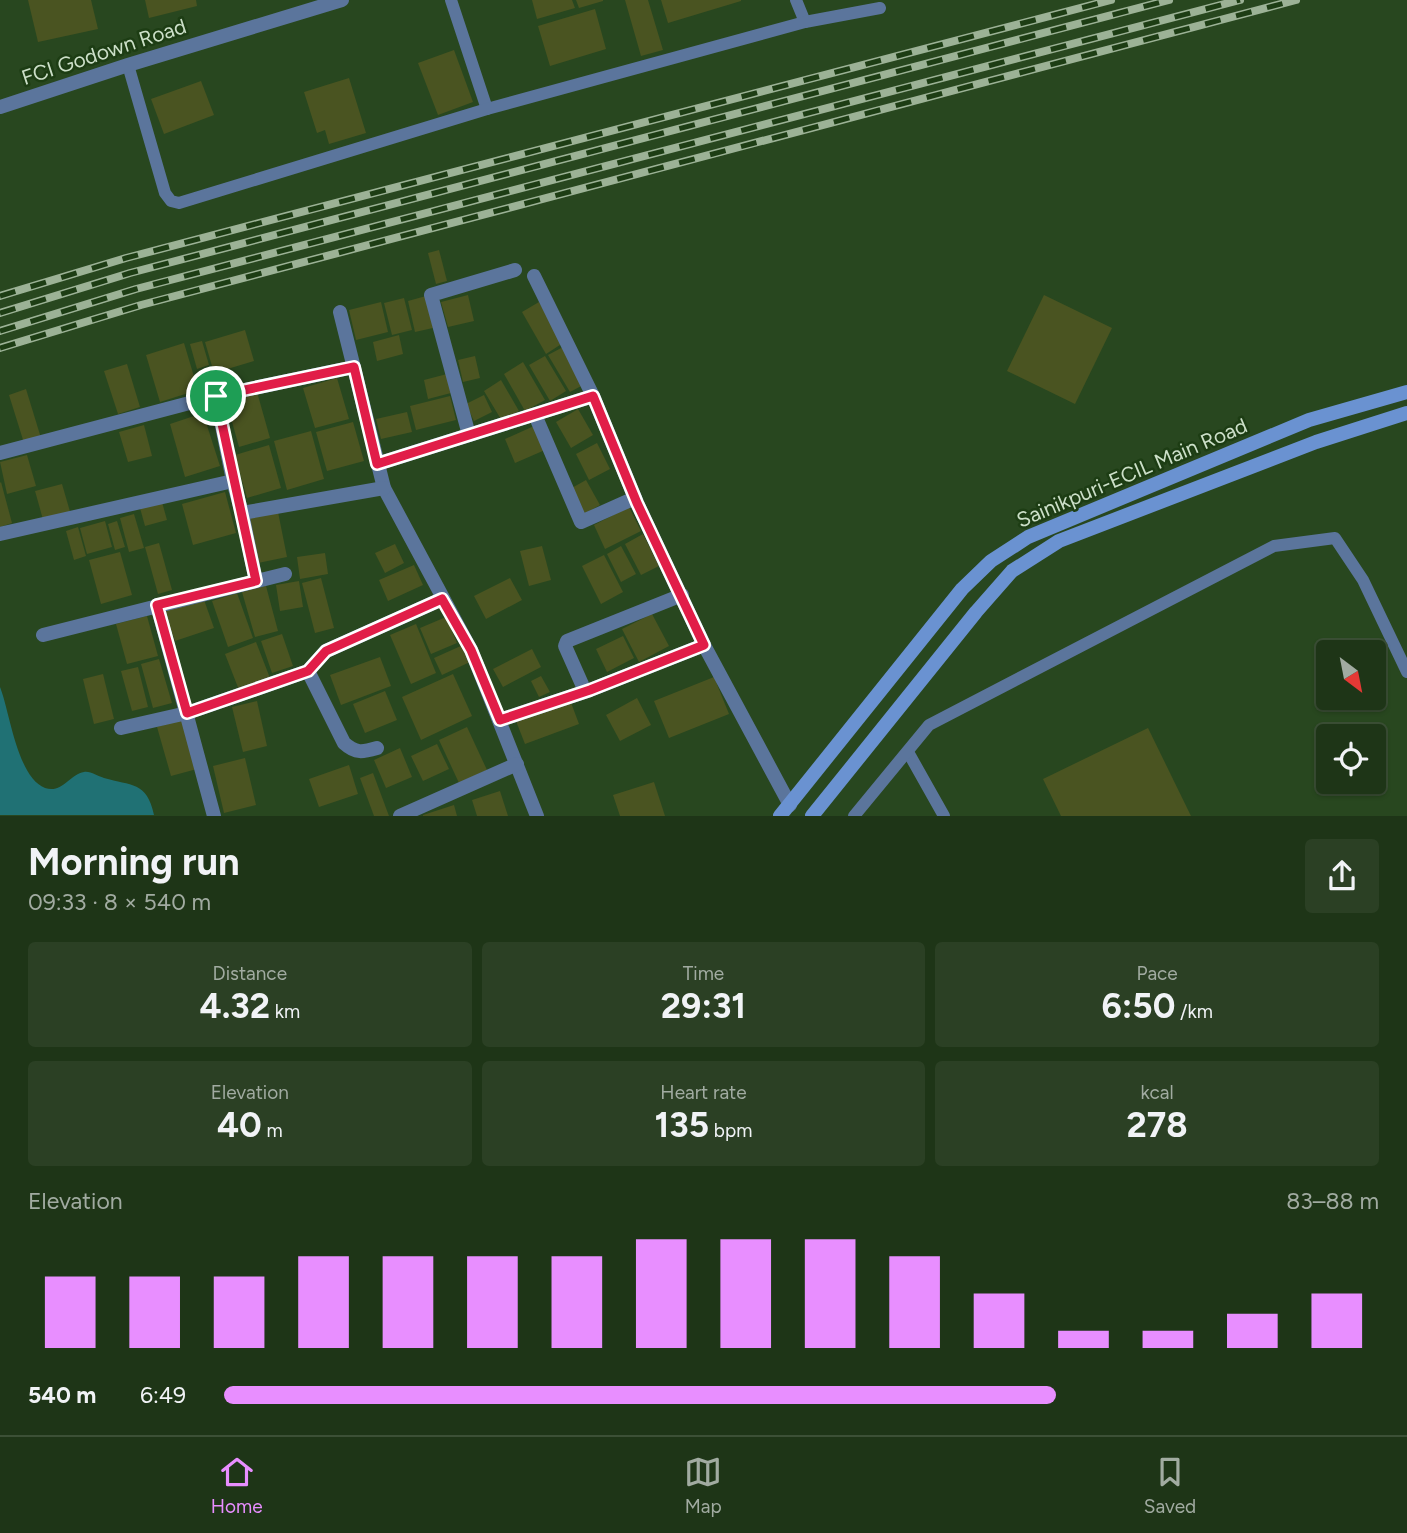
<!DOCTYPE html>
<html lang="en">
<head>
<meta charset="utf-8">
<style>
  :root { --surface:#1e3517; --page:#2b4024; --text:#f1f3f6; --muted:#a1aba1; --line:#3c5036; --accent:#e88eff }
  body { margin:0; font-family:Figtree,sans-serif; background:var(--page); color:var(--text); height:100vh; display:flex; flex-direction:column; font-size:26px; white-space:nowrap }
  * { box-sizing:border-box; margin:0 }
  p { font-size:23px; color:var(--muted) }
  .icon { flex:none; width:38px; height:38px; fill:none; stroke:currentColor; stroke-width:2; stroke-linecap:round; stroke-linejoin:round }
  .map { position:relative; height:816px; overflow:hidden }
  .side { display:flex; flex-direction:column; background:var(--surface); flex:1 }
  .side>* { flex:none }
  .needle { width:46px; rotate:148deg }
  .buttons { position:absolute; left:1316px; top:640px; display:grid; gap:14px }
  .buttons a { display:grid; place-items:center; width:70px; height:70px; border-radius:7px; background:var(--surface); box-shadow:0 2px 5px #0004,0 0 0 2px var(--line); font-size:35px }
  .pin { position:absolute; display:grid; place-items:center; width:60px; height:60px; color:#fff; margin:-30px; border:4px solid #fff; border-radius:50%; box-shadow:0 2px 7px #0007 }
  .round { display:grid; place-items:center; flex:none; width:74px; height:74px; border-radius:7px; background:var(--page) }
  .headline { display:flex; align-items:center; justify-content:space-between; height:119px; padding:0 28px }
  h1 { font-size:38px; font-weight:700; line-height:52px }
  .figures { display:grid; grid-template-columns:repeat(3,1fr); gap:10px; height:119px; padding:7px 28px }
  .figures div { display:grid; align-content:center; border-radius:7px; background:var(--page); text-align:center }
  .figures b { font-size:35px; font-weight:700 }
  .figures small { font-size:19px; font-weight:400 }
  .figures p { font-size:19px }
  .chart { height:196px; padding:14px 28px }
  .chart p { display:flex; justify-content:space-between }
  .chart svg { width:100%; height:126px; margin-top:7px; stroke:var(--accent); stroke-width:6 }
  ul { padding:0 28px; list-style:none; font-size:23px }
  li { display:grid; grid-template-columns:112px 84px 1fr; align-items:center; height:52px }
  li i { height:18px; border-radius:9px; background:var(--accent) }
  .tab-bar { display:flex; justify-content:space-around; align-items:center; height:98px; border-top:2px solid var(--line); background:var(--surface); font-size:19px; color:var(--muted) }
  .tab-bar a { display:grid; justify-items:center; gap:4px }
  .tab-bar .active { color:var(--accent) }
  .map>svg:first-child { display:block }
  .water { fill:#207174 }
  .building { fill:#4a5421 }
  .lines { fill:none; stroke-linecap:round; stroke-linejoin:round }
  .service { stroke:#5b759c; stroke-width:12 }
  .minor { stroke:#5b759c; stroke-width:14 }
  .tertiary { stroke:#5b759c; stroke-width:14 }
  .secondary { stroke:#6a92d1; stroke-width:14 }
  .rail-casing { stroke:#9cb296; stroke-width:8 }
  .rail { stroke:#1d3d14; stroke-width:5; stroke-dasharray:16; stroke-linecap:butt }
  .route-casing { stroke:#fff; stroke-width:14 }
  .route { stroke:#e11d48; stroke-width:9 }
  .labels { text-anchor:middle; stroke-width:5; stroke-linejoin:round; paint-order:stroke }
  .street-label { font-size:21px; fill:#ccdfc8; stroke:#1d3d14 }
</style>
</head>
<body>
<div class="map">
<svg width="1407" height="816" viewBox="0 0 1407 816">
  <rect width="100%" height="100%" fill="#28471f"/>
  <path class="water" d="M0,687C10,712 17,777 45,788C62,794 70,774 84,772C91,771 97,776 104,778C131,786 147,781 154,815H0Z"/>
  <g class="building">
    <path d="M28,0H91L98,29L38,42Z"/>
    <path d="M145,0H196L197,6L149,18Z"/>
    <path d="M532,0H572L575,8L537,19Z"/>
    <path d="M576,0H603V1L579,8Z"/>
    <path d="M625,0H648L663,50L641,56Z"/>
    <path d="M661,0H741V1L668,23Z"/>
    <path d="M595,9L606,49L550,66L538,26Z"/>
    <path d="M454,50L473,102L438,115L418,63Z"/>
    <path d="M349,78L366,133L329,144L325,130L317,133L304,92Z"/>
    <path d="M201,81L214,115L164,134L151,99Z"/>
    <path d="M439,250L447,281L436,284L428,253Z"/>
    <path d="M468,295L474,321L448,327L441,302Z"/>
    <path d="M1044,295L1112,328L1075,404L1007,371Z"/>
    <path d="M426,296L433,328L415,332L408,301Z"/>
    <path d="M404,298L412,330L392,335L384,303Z"/>
    <path d="M381,302L388,332L356,340L349,310Z"/>
    <path d="M539,302L563,343L546,354L522,312Z"/>
    <path d="M245,330L254,361L214,373L205,342Z"/>
    <path d="M399,335L403,354L377,361L373,342Z"/>
    <path d="M202,341L209,365L197,369L190,344Z"/>
    <path d="M184,343L198,390L160,402L146,355Z"/>
    <path d="M563,347L585,384L570,392L548,355Z"/>
    <path d="M475,356L480,378L463,382L458,360Z"/>
    <path d="M545,356L566,391L550,401L529,365Z"/>
    <path d="M523,362L545,400L525,411L504,374Z"/>
    <path d="M127,364L140,407L118,414L104,371Z"/>
    <path d="M447,374L451,393L428,399L424,380Z"/>
    <path d="M337,378L349,419L315,428L303,388Z"/>
    <path d="M501,380L519,411L502,421L484,391Z"/>
    <path d="M26,389L41,438L24,443L9,395Z"/>
    <path d="M257,392L270,438L239,447L226,400Z"/>
    <path d="M484,395L492,412L474,421L466,404Z"/>
    <path d="M450,396L456,420L416,430L410,406Z"/>
    <path d="M578,409L593,435L571,448L556,422Z"/>
    <path d="M407,412L412,432L381,439L376,419Z"/>
    <path d="M203,413L220,466L185,477L170,424Z"/>
    <path d="M353,422L364,461L327,471L316,432Z"/>
    <path d="M144,425L152,456L128,462L119,432Z"/>
    <path d="M534,426L545,450L515,463L505,439Z"/>
    <path d="M311,431L324,479L287,490L274,441Z"/>
    <path d="M597,443L610,469L589,480L576,454Z"/>
    <path d="M269,445L281,488L247,498L235,455Z"/>
    <path d="M27,455L36,486L7,494L0,462Z"/>
    <path d="M586,480L600,505L584,514L570,489Z"/>
    <path d="M1,482L12,523L0,527V483Z"/>
    <path d="M62,484L71,515L44,523L35,491Z"/>
    <path d="M225,492L236,533L193,545L182,504Z"/>
    <path d="M162,502L167,520L145,526L140,508Z"/>
    <path d="M629,507L641,531L605,549L594,525Z"/>
    <path d="M278,512L287,557L258,563L248,518Z"/>
    <path d="M134,514L144,548L129,552L120,518Z"/>
    <path d="M105,521L112,547L87,554L80,528Z"/>
    <path d="M117,521L125,547L115,550L108,524Z"/>
    <path d="M78,527L86,556L74,560L66,531Z"/>
    <path d="M643,534L659,566L641,575L625,544Z"/>
    <path d="M159,543L172,590L158,594L145,547Z"/>
    <path d="M395,544L404,563L385,573L375,553Z"/>
    <path d="M542,546L551,580L529,586L520,551Z"/>
    <path d="M621,546L636,574L621,582L607,554Z"/>
    <path d="M120,552L132,595L101,604L89,560Z"/>
    <path d="M325,553L328,574L300,579L297,557Z"/>
    <path d="M604,555L623,592L601,604L582,566Z"/>
    <path d="M414,565L423,585L388,601L379,580Z"/>
    <path d="M321,578L334,628L315,633L302,583Z"/>
    <path d="M510,578L522,600L486,619L474,596Z"/>
    <path d="M299,581L303,607L280,611L276,585Z"/>
    <path d="M266,586L278,631L255,637L242,592Z"/>
    <path d="M237,593L253,638L228,647L212,601Z"/>
    <path d="M203,597L214,628L175,641L164,610Z"/>
    <path d="M652,614L669,646L639,662L622,629Z"/>
    <path d="M147,616L158,656L127,664L116,624Z"/>
    <path d="M446,617L457,643L431,654L420,628Z"/>
    <path d="M416,624L436,673L411,684L390,635Z"/>
    <path d="M282,634L293,666L272,673L261,641Z"/>
    <path d="M623,636L634,658L607,672L596,649Z"/>
    <path d="M256,642L270,678L239,690L225,654Z"/>
    <path d="M463,645L470,662L442,675L434,658Z"/>
    <path d="M532,649L541,667L503,687L493,669Z"/>
    <path d="M380,657L391,686L341,705L330,675Z"/>
    <path d="M159,659L172,703L153,708L141,664Z"/>
    <path d="M138,667L148,707L132,711L121,671Z"/>
    <path d="M103,674L114,719L94,724L83,679Z"/>
    <path d="M453,674L472,716L421,740L402,697Z"/>
    <path d="M541,676L550,692L539,697L531,681Z"/>
    <path d="M714,677L729,714L669,738L654,701Z"/>
    <path d="M385,691L397,720L365,733L353,704Z"/>
    <path d="M637,698L651,725L620,741L606,715Z"/>
    <path d="M570,700L579,724L525,744L516,721Z"/>
    <path d="M257,701L267,746L243,752L232,707Z"/>
    <path d="M183,719L197,769L171,776L157,727Z"/>
    <path d="M467,727L487,770L459,783L439,740Z"/>
    <path d="M1148,728L1191,816H1061L1043,779Z"/>
    <path d="M437,744L449,769L423,781L411,756Z"/>
    <path d="M400,748L412,777L386,788L374,760Z"/>
    <path d="M245,758L256,805L224,813L213,766Z"/>
    <path d="M349,765L358,794L319,807L309,779Z"/>
    <path d="M373,773L389,816H374L360,778Z"/>
    <path d="M654,782L665,816H620L613,795Z"/>
    <path d="M500,791L508,816H477L472,800Z"/>
    <path d="M454,805L457,816H423V815Z"/>
  </g>
  <g class="lines">
    <g class="service">
      <path d="M451,0L487,109"/>
      <path d="M796,0L805,22"/>
      <path d="M128,65L165,193L171,201L179,203L487,109L805,22L880,8"/>
      <path d="M908,752L944,816"/>
      <path d="M854,816L929,725L1274,546L1335,538L1363,580L1407,672"/>
    </g>
    <g class="minor">
      <path d="M515,270L431,295L469,435L593,396"/>
      <path d="M534,276L593,396L637,503L704,645L790,805"/>
      <path d="M340,312L384,488L471,650L537,816"/>
      <path d="M216,396L354,367"/>
      <path d="M535,415L581,522L635,498"/>
      <path d="M0,453L216,396L233,481L242,513L384,488"/>
      <path d="M377,464L469,435"/>
      <path d="M242,513L256,581"/>
      <path d="M0,534L233,481"/>
      <path d="M157,605L214,816"/>
      <path d="M43,635L285,574"/>
      <path d="M308,671L326,651L442,599"/>
      <path d="M585,691L565,646L567,641L682,595"/>
      <path d="M500,720L590,690L704,645"/>
      <path d="M121,728L187,713L308,671L344,743C356,754 363,752 377,748"/>
      <path d="M400,816L517,764"/>
    </g>
    <path class="tertiary" d="M0,107L128,65L342,0"/>
    <g class="secondary">
      <path d="M780,816L962,589L991,561L1028,537L1309,420L1407,392"/>
      <path d="M812,816L976,612L1012,571L1059,541L1316,442L1407,413"/>
    </g>
    <defs>
      <g id="rail">
        <path d="M0,296L126,258L1111,0"/>
        <path d="M0,313L130,273L1169,0"/>
        <path d="M0,331L136,289L1240,0"/>
        <path d="M0,348L141,305L1296,0"/>
      </g>
    </defs>
    <use href="#rail" class="rail-casing"/>
    <use href="#rail" class="rail"/>
  </g>
  <g class="lines">
    <defs>
      <path id="route" d="M354,367L377,464L593,396L637,503L704,645L590,690L500,720L471,650L442,599L326,651L308,671L187,713L157,605L256,581L216,396Z"/>
    </defs>
    <use href="#route" class="route-casing"/>
    <use href="#route" class="route"/>
  </g>
  <g class="labels">
    <g class="street-label">
      <text transform="translate(104 52) rotate(-18)" y="7">FCI Godown Road</text>
      <text transform="translate(1132 473) rotate(-23)" y="7">Sainikpuri-ECIL Main Road</text>
    </g>
  </g>
</svg>
<div class="buttons">
<a><svg class="needle" viewBox="-14 -14 28 28"><path d="M0-13l5 13h-10z" fill="#e53935"/><path d="M0 13l5-13h-10z" fill="#a1aba1"/></svg></a>
<a><svg class="icon" aria-label="locate" viewBox="0 0 24 24"><circle cx="12" cy="12" r="6"/><path d="M12 2v4M12 18v4M2 12h4M18 12h4"/></svg></a>
</div>
<div class="pin" style="left:216px;top:396px;background:#1e9e55"><svg class="icon" aria-label="arrive" viewBox="0 0 24 24"><path d="M6 21V4h12l-3 4 3 4H6"/></svg></div>
</div>
<section class="side">
<div class="headline"><div><h1>Morning run</h1><p>09:33 · 8 × 540 m</p></div><a class="round"><svg class="icon" aria-label="share" viewBox="0 0 24 24"><path d="M12 15V3M7 8l5-5 5 5M5 13v7h14v-7"/></svg></a></div>
<div class="figures">
<div><p>Distance</p><b>4.32<small> km</small></b></div>
<div><p>Time</p><b>29:31</b></div>
<div><p>Pace</p><b>6:50<small> /km</small></b></div>
</div>
<div class="figures">
<div><p>Elevation</p><b>40<small> m</small></b></div>
<div><p>Heart rate</p><b>135<small> bpm</small></b></div>
<div><p>kcal</p><b>278</b></div>
</div>
<div class="chart"><p><span>Elevation</span>83–88 m</p>
<svg viewBox="0 0 160 44" preserveAspectRatio="none"><path d="M5 44V19M15 44V19M25 44V19M35 44V12M45 44V12M55 44V12M65 44V12M75 44V6M85 44V6M95 44V6M105 44V12M115 44V25M125 44V38M135 44V38M145 44V32M155 44V25"/></svg>
</div>
<ul>
<li><b>540 m</b>6:49<i style="width:72%"></i></li>
</ul>
</section>
<nav class="tab-bar">
<a class="active"><svg class="icon" aria-label="home" viewBox="0 0 24 24"><path d="M3 11l9-7 9 7M6 9v11h12V9"/></svg>Home</a>
<a><svg class="icon" aria-label="map" viewBox="0 0 24 24"><path d="M3 6l6-2 6 2 6-2v14l-6 2-6-2-6 2zM9 4v14M15 6v14"/></svg>Map</a>
<a><svg class="icon" aria-label="saved" viewBox="0 0 24 24"><path d="M7 4h10v16l-5-4-5 4z"/></svg>Saved</a>
</nav>
</body>
</html>
